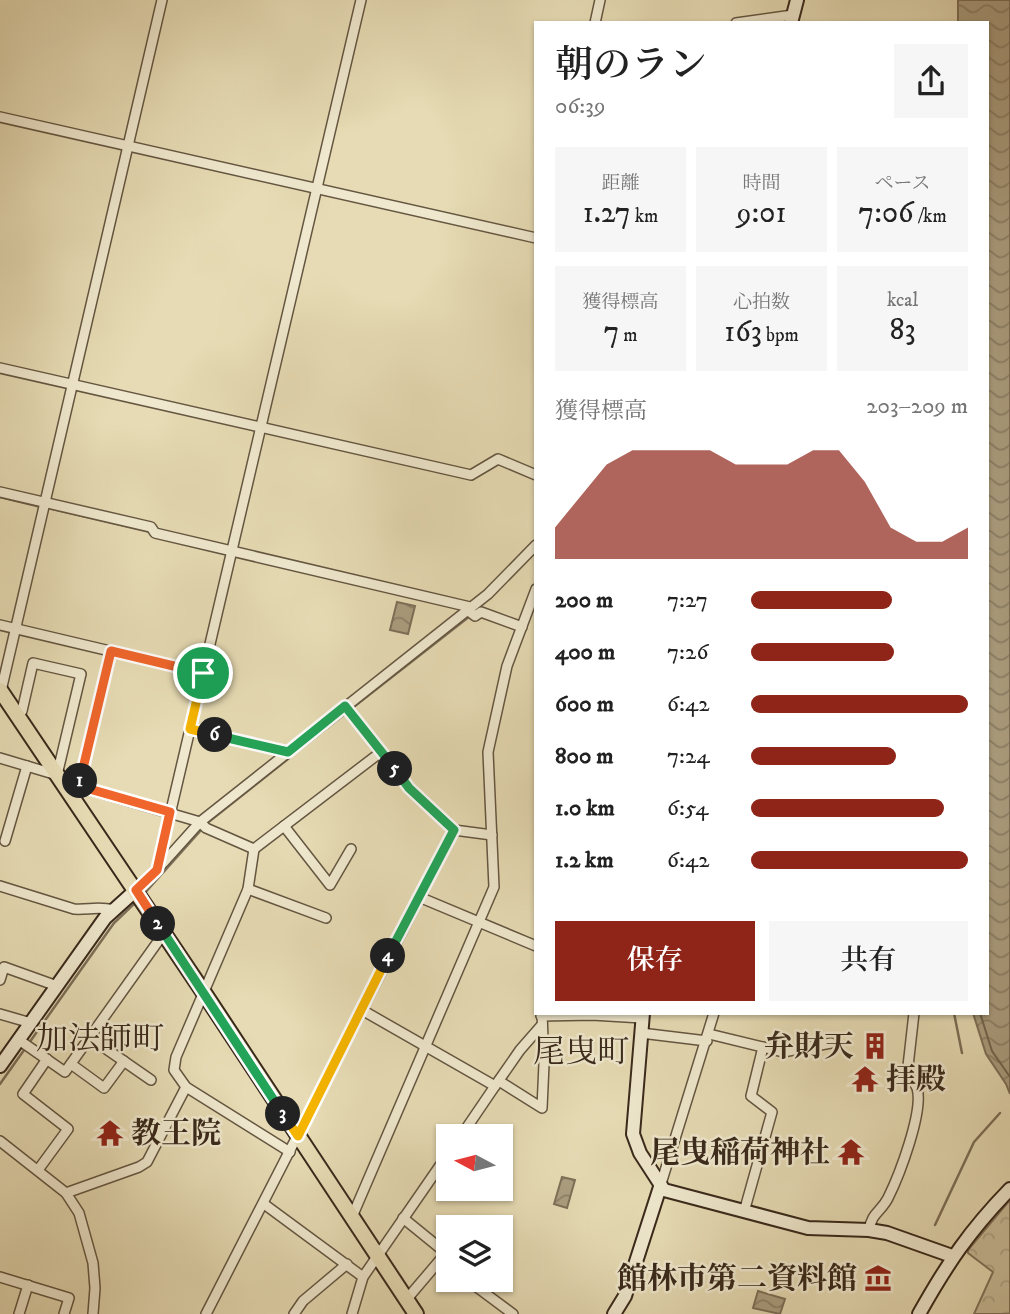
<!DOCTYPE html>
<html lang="ja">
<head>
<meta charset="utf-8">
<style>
  :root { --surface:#fff; --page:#f6f6f6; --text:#222; --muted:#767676; --accent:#8f2418 }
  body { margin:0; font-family:"IM FELL DW Pica","Noto Serif JP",serif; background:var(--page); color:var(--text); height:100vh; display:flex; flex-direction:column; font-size:26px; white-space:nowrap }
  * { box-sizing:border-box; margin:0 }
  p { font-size:23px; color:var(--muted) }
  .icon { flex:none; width:38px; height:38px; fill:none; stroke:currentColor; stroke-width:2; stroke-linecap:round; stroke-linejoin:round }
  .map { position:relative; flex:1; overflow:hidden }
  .panel { position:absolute; left:534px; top:21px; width:455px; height:994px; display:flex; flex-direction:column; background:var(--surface); border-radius:0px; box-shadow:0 2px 5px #0004 }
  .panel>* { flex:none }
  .needle { width:46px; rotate:277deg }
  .buttons { position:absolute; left:436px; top:1124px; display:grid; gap:14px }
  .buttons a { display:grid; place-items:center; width:77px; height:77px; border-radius:0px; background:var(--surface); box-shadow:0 2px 5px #0004; font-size:35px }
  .pin { position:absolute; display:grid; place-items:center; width:60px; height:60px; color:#fff; margin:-30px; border:4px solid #fff; border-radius:50%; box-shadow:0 2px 7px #0007 }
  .km { position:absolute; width:35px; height:35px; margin:-18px; border-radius:50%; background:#222; color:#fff; font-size:19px; line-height:35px; text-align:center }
  .round { display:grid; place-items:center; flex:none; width:74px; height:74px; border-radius:0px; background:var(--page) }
  .headline { display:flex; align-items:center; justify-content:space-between; height:119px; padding:0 21px }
  h1 { font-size:38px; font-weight:600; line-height:52px }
  .figures { display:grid; grid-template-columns:repeat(3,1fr); gap:10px; height:119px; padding:7px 21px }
  .figures div { display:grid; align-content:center; border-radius:0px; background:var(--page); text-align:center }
  .figures b { font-size:30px; font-weight:600 }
  .figures small { font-size:19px; font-weight:400 }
  .figures p { font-size:19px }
  .chart { height:196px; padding:14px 21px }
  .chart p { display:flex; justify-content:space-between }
  .chart svg { width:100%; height:126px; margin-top:7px; fill:var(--accent); opacity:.7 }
  .action { display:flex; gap:14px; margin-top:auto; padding:14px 21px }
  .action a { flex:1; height:80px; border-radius:0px; background:var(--accent); color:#fff; font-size:28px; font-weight:600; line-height:80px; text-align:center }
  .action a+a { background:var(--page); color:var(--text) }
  ul { padding:0 21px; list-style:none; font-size:23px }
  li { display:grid; grid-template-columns:112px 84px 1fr; align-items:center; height:52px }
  li i { height:18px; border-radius:9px; background:var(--accent) }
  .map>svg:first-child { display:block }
  .forest { fill:url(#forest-crowns); stroke:#81735a; stroke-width:2 }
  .water { fill:url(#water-waves); stroke:#7d6f58; stroke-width:2 }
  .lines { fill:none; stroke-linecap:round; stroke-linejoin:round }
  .shore { stroke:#72644e; stroke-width:2 }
  .stream { stroke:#7d6f58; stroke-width:2.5 }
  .street-casing { stroke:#645641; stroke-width:12 }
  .secondary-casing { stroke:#39291b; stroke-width:16 }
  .primary-casing { stroke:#39291b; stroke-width:18 }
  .street { stroke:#efe8ce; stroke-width:9 }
  .secondary { stroke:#efe8ce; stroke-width:12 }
  .primary { stroke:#e6dbb4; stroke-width:14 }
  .split-1-casing { stroke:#fff; stroke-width:14 }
  .split-2-casing { stroke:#fff; stroke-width:14 }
  .split-3-casing { stroke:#fff; stroke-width:14 }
  .split-4-casing { stroke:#fff; stroke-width:14 }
  .split-5-casing { stroke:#fff; stroke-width:14 }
  .split-6-casing { stroke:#fff; stroke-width:14 }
  .split-7-casing { stroke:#fff; stroke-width:14 }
  .split-1 { stroke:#f0652b; stroke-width:9 }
  .split-2 { stroke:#f0652b; stroke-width:9 }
  .split-3 { stroke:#22a559; stroke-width:9 }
  .split-4 { stroke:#f5b400; stroke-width:9 }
  .split-5 { stroke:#22a559; stroke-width:9 }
  .split-6 { stroke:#22a559; stroke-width:9 }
  .split-7 { stroke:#f5b400; stroke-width:9 }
  .labels { text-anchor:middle; stroke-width:5; stroke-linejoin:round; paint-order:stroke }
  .poi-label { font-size:30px; font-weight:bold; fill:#39291b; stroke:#efe8ce; text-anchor:end }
  .neighbourhood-label { font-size:32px; fill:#39291b; stroke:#efe8ce }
</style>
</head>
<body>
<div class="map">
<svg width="1010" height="1314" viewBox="0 0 1010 1314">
  <defs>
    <pattern id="forest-crowns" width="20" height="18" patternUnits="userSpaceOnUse" patternTransform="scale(1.75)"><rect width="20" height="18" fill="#c9bd9a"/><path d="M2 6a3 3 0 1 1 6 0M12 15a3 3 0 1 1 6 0" fill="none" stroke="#ada284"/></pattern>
    <pattern id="water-waves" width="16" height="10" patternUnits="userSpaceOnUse" patternTransform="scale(1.75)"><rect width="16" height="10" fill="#ab9e80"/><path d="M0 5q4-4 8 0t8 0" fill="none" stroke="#8c8168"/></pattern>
  </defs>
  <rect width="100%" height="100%" fill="#e6dbb4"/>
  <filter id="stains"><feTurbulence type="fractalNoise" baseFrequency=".00286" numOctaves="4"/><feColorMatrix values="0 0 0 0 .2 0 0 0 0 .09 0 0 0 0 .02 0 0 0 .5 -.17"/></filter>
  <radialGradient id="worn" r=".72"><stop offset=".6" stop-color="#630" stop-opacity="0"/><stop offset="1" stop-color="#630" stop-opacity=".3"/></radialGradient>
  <path class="forest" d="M1010,1200V1314H974L993,1272L968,1253V1250Z"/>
  <g class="water">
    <path d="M958,0H1010V1094L1006,1084L986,1054L973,1013H987V23H958Z"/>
    <path d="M397,602L415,606L408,634L390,630Z"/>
    <path d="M562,1177L575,1180L567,1208L554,1204Z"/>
    <path d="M758,1291L785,1299L780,1314L753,1308Z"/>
  </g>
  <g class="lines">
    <path class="shore" d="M980,1013L992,1051L1010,1077"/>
    <g class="stream">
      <path d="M0,497L41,507"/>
      <path d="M48,508L150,532"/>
      <path d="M475,611L485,601"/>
      <path d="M351,709L470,616"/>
      <path d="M206,824L346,713"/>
      <path d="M143,895L202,829"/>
      <path d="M954,1013L962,1053"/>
      <path d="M0,1084L114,923L136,902"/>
      <path d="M935,1225L974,1142L1000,1113"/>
    </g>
    <defs>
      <g id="street">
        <path d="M595,23L600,0"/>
        <path d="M736,23L793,15"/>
        <path d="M0,117L536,238"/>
        <path d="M0,368L471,475L498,459L536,475"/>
        <path d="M0,492L151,527L155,533L470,607"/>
        <path d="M467,610L475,616L481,612L522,627"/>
        <path d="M0,625L203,673"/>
        <path d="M1,691L162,0"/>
        <path d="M345,706L409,788L454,830L492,835"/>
        <path d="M190,729L288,752"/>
        <path d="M0,758L57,775L81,674L33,663L22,711L17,716"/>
        <path d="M63,782L200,822L206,828L254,849L248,889L176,1057L174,1070L186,1087L290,1152"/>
        <path d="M79,786L111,651"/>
        <path d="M284,826L330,885L351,849"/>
        <path d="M5,841L27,766"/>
        <path d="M254,849L381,752"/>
        <path d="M157,870L361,0"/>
        <path d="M0,886L74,909C88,910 99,906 113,910"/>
        <path d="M248,889L326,918"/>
        <path d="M136,890L164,862L200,822L488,594L536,545"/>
        <path d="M419,897L536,946"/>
        <path d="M0,980L4,967L57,986"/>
        <path d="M362,1010L495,1086L520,1050L541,1026"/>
        <path d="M0,1014L31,1023"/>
        <path d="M541,1016L592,1015L642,1018"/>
        <path d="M641,1033L707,1041"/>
        <path d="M709,1034L783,1052L831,1043"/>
        <path d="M89,1037L151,1080"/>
        <path d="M19,1040L65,1072L164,933"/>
        <path d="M71,1064L104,1088L124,1061"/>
        <path d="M499,1081L542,1108L544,1064L542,1013"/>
        <path d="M461,1136L495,1086"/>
        <path d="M0,1141L66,1193L79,1213L93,1263L95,1288L93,1314"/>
        <path d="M38,1170L68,1129L23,1094L47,1059"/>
        <path d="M660,1187L714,1013"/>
        <path d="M66,1193L139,1167L147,1162L186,1087"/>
        <path d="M264,1204L363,1277"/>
        <path d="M744,1212L772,1112L751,1096L763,1047"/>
        <path d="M352,1217L494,887L488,752L507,666L536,589"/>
        <path d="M403,1218L446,1253L406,1300"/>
        <path d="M869,1230C872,1212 881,1212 888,1198C899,1176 924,1111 917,1088C915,1083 911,1079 907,1075L914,1013"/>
        <path d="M0,1277L69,1298L64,1314"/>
        <path d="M470,1279L478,1288L513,1314"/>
        <path d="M19,1314L28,1285"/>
        <path d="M206,1314L454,830"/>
        <path d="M294,1314L303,1301L347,1264"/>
        <path d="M352,1314L363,1277L448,1154"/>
      </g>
      <g id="secondary">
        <path d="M791,23L797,0"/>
        <path d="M643,1013L633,1134L640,1153L664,1190L808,1228L869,1230L887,1233L952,1256"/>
        <path d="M0,1066L105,918L136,890"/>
        <path d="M614,1314L625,1296L660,1187"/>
        <path d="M919,1314C947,1264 970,1230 1010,1189"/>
      </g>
      <path id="primary" d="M0,690L204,993L416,1314"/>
    </defs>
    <use href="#street" class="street-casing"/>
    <use href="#secondary" class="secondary-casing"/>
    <use href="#primary" class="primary-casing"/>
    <use href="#street" class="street"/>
    <use href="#secondary" class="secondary"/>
    <use href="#primary" class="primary"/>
  </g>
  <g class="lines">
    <defs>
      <path id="split-1" d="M80,781L111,651L203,673"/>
      <path id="split-2" d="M80,781L79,786L170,812L157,870L136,890L158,924"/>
      <path id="split-3" d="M158,924L283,1114"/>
      <path id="split-4" d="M283,1114L298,1136L388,956"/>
      <path id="split-5" d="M388,956L454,830L409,788L395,769"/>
      <path id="split-6" d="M215,735L288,752L345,706L395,769"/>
      <path id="split-7" d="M203,673L190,729L215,735"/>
    </defs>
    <use href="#split-1" class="split-1-casing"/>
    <use href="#split-2" class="split-2-casing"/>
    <use href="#split-3" class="split-3-casing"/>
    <use href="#split-4" class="split-4-casing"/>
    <use href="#split-5" class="split-5-casing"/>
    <use href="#split-6" class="split-6-casing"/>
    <use href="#split-7" class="split-7-casing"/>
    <use href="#split-1" class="split-1"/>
    <use href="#split-2" class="split-2"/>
    <use href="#split-3" class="split-3"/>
    <use href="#split-4" class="split-4"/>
    <use href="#split-5" class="split-5"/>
    <use href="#split-6" class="split-6"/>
    <use href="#split-7" class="split-7"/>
  </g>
  <defs>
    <symbol id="building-bare" viewBox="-9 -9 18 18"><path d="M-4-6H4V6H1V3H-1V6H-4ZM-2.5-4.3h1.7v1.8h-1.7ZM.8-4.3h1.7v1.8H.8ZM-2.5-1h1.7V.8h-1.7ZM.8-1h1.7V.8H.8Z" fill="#8f2418" stroke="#efe8ce" stroke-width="2.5" paint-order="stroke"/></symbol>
    <symbol id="temple-bare" viewBox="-9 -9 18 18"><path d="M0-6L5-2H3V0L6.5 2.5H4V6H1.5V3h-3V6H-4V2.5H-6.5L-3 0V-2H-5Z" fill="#8f2418" stroke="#efe8ce" stroke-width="2.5" paint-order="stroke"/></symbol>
    <symbol id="museum-bare" viewBox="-9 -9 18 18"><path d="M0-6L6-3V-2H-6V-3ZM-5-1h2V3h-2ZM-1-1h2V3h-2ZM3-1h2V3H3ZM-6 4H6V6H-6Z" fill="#8f2418" stroke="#efe8ce" stroke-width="2.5" paint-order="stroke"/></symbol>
  </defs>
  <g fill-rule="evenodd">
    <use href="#building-bare" x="856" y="1027" width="38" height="38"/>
    <use href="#temple-bare" x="846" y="1060" width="38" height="38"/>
    <use href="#temple-bare" x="91" y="1114" width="38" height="38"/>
    <use href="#temple-bare" x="832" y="1133" width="38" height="38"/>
    <use href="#museum-bare" x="859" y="1259" width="38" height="38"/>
  </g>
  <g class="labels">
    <g class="poi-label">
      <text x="854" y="1056">弁財天</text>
      <text x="886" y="1089" text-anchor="start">拝殿</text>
      <text x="131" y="1143" text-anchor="start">教王院</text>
      <text x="830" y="1162">尾曳稲荷神社</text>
      <text x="857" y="1288">館林市第二資料館</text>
    </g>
    <g class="neighbourhood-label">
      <text x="100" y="1049">加法師町</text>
      <text x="581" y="1062">尾曳町</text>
    </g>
  </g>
  <rect width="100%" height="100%" filter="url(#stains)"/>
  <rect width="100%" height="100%" fill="url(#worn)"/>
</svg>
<div class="buttons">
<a><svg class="needle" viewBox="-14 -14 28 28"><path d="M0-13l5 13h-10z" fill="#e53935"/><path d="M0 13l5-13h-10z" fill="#767676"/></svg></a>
<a><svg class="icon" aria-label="layers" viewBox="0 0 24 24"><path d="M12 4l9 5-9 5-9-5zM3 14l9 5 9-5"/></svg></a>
</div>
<div class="pin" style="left:203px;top:673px;background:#1e9e55"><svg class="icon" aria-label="arrive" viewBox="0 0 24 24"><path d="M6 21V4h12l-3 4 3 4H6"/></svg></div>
<b class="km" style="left:80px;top:781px">1</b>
<b class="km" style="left:158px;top:924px">2</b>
<b class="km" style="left:283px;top:1114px">3</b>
<b class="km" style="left:388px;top:956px">4</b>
<b class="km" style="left:395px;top:769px">5</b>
<b class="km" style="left:215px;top:735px">6</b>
<section class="panel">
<div class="headline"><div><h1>朝のラン</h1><p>06:39</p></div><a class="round"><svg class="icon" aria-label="share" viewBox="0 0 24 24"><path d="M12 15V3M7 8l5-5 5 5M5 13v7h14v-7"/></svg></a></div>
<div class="figures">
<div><p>距離</p><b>1.27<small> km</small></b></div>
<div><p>時間</p><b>9:01</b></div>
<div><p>ペース</p><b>7:06<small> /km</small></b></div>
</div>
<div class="figures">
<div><p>獲得標高</p><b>7<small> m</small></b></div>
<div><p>心拍数</p><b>163<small> bpm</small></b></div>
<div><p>kcal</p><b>83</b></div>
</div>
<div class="chart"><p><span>獲得標高</span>203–209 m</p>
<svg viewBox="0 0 160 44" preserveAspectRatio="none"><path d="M0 44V33L10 22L20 11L30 6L40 6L50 6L60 6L70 11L80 11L90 11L100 6L110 6L120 17L130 33L140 38L150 38L160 33V44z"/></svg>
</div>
<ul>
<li><b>200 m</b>7:27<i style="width:65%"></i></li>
<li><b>400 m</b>7:26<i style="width:66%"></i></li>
<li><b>600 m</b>6:42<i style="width:100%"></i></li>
<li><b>800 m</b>7:24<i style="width:67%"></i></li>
<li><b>1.0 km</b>6:54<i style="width:89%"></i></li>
<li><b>1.2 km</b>6:42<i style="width:100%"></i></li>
</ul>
<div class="action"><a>保存</a><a>共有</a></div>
</section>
</div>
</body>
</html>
